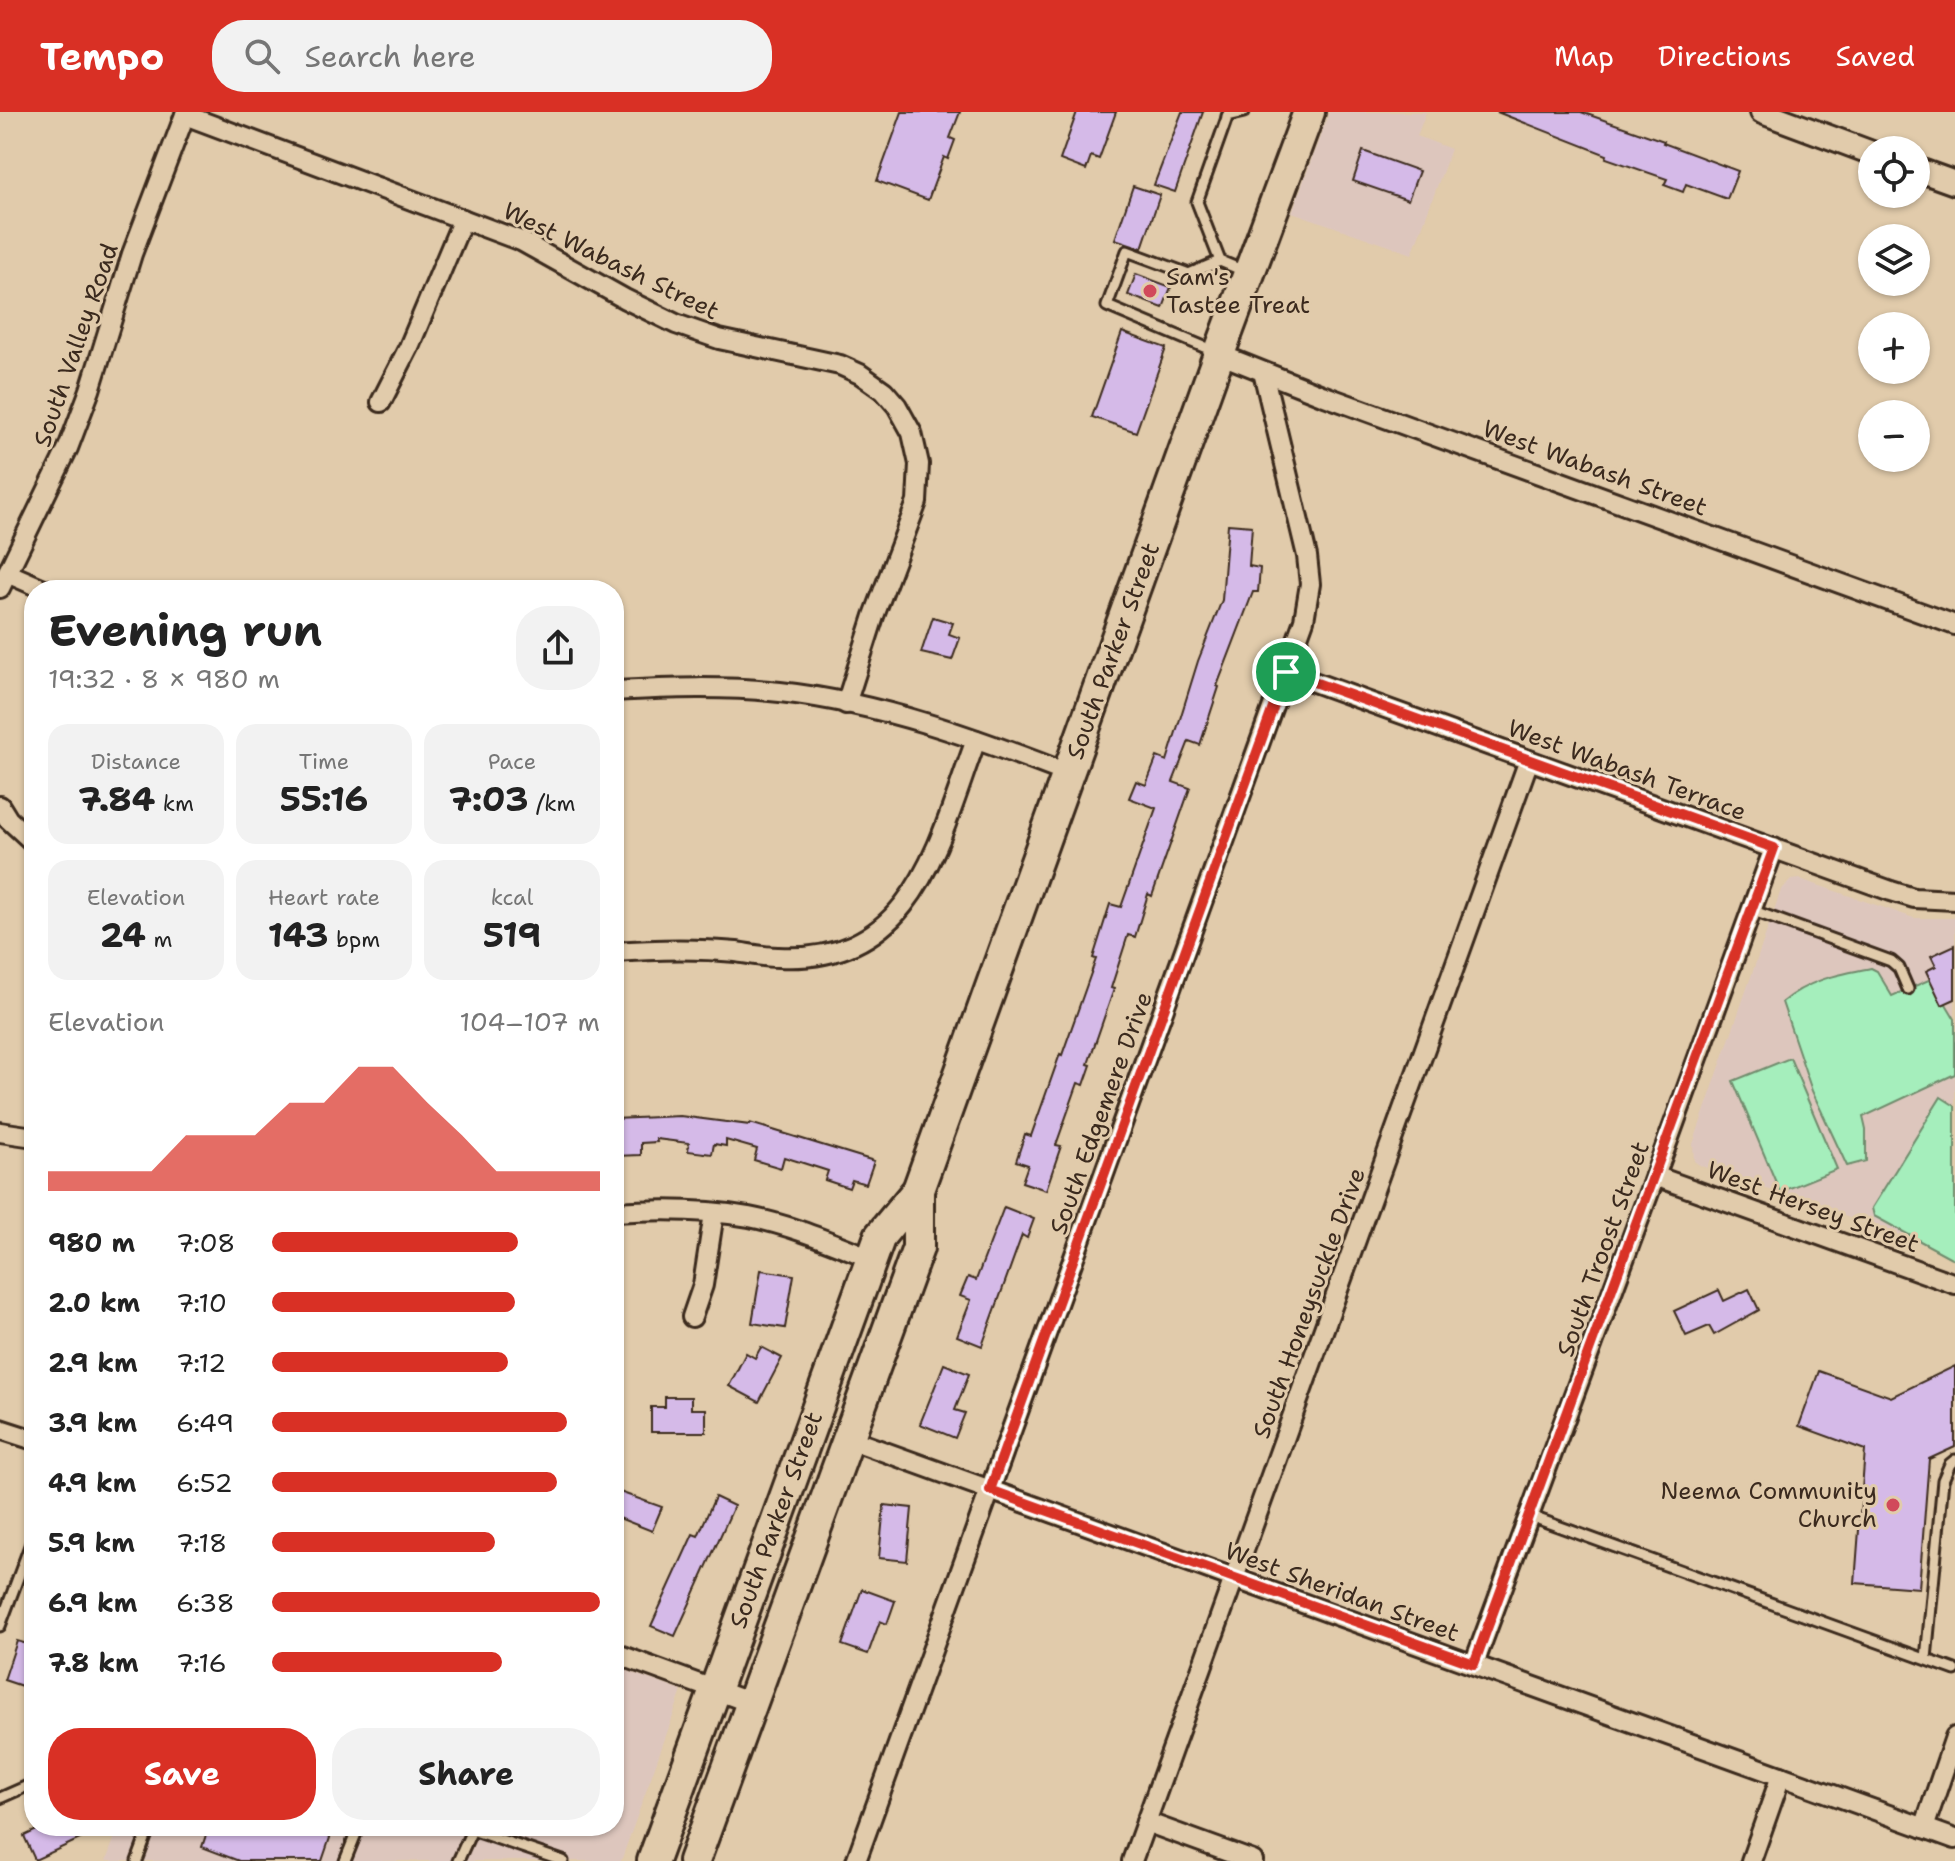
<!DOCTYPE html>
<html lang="en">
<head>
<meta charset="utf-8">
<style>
  :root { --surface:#fff; --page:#f2f2f2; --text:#222; --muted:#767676; --accent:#d93025 }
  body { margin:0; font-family:"Shantell Sans",sans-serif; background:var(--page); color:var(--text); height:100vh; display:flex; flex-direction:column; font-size:30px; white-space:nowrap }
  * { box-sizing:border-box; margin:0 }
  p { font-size:26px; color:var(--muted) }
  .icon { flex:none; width:44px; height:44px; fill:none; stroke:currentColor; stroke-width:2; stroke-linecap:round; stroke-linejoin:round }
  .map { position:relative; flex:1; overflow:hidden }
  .details { position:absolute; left:24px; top:468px; width:600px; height:1256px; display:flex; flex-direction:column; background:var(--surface); border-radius:32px; box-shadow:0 2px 6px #0004 }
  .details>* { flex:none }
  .controls { position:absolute; left:1858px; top:24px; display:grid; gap:16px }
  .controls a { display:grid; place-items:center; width:72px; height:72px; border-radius:50%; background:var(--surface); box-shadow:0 2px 6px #0004; font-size:40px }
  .pin { position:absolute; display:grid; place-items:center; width:68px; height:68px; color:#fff; margin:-34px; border:4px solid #fff; border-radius:50%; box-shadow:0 2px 8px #0007 }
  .round { display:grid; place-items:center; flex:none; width:84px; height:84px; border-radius:32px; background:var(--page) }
  .overview { display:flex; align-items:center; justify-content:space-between; height:136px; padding:0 24px }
  h1 { font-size:44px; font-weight:700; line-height:60px }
  .figures { display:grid; grid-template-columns:repeat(3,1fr); gap:12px; height:136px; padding:8px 24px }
  .figures div { display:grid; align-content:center; border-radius:20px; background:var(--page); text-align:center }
  .figures b { font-size:34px; font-weight:700 }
  .figures small { font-size:22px; font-weight:400 }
  .figures p { font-size:22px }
  .chart { height:224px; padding:16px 24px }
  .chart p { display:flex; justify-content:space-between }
  .chart svg { width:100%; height:144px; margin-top:8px; fill:var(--accent); opacity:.7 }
  .button { display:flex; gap:16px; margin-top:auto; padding:16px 24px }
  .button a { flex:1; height:92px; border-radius:32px; background:var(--accent); color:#fff; font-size:32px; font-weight:700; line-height:92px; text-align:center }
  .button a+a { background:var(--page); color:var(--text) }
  ul { padding:0 24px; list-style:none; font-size:26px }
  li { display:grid; grid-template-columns:128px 96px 1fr; align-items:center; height:60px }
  li i { height:20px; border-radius:10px; background:var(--accent) }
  header { display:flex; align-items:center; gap:48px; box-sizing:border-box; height:112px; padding:0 40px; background:var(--accent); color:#fff }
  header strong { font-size:38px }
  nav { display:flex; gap:44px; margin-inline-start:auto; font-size:28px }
  .search { width:560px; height:72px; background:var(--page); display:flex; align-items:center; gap:20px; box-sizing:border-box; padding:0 28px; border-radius:32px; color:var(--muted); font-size:30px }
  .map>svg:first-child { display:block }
  .built { fill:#ddc6bd }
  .green { fill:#a5eebc; stroke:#708c6d; stroke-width:2 }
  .building { fill:#d5bae8; stroke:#3b2a1e; stroke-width:2 }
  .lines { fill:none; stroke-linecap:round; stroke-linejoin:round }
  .service-casing { stroke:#3b2a1e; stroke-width:15 }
  .minor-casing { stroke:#3b2a1e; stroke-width:24 }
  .tertiary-casing { stroke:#3b2a1e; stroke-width:28 }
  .trunk-casing { stroke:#3b2a1e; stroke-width:36 }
  .service { stroke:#e1cbab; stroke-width:9 }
  .minor { stroke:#e1cbab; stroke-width:18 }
  .tertiary { stroke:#e1cbab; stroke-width:22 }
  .trunk { stroke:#e1cbab; stroke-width:30 }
  .route-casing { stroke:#fff; stroke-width:16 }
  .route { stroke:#d93025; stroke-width:10 }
  .poi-dot { fill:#d1495b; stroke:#e1cbab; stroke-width:3 }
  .labels { text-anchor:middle; stroke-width:6; stroke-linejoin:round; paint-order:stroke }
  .street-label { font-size:24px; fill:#3b2a1e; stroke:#e1cbab }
  .poi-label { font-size:24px; fill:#3b2a1e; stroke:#e1cbab; text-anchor:start }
</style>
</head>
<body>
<header>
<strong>Tempo</strong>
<div class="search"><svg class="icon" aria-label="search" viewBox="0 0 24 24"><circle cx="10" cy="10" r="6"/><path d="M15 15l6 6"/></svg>Search here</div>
<nav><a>Map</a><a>Directions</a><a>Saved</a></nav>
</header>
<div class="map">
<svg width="1955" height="1749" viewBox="0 0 1955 1749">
  <rect width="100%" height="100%" fill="#e1cbab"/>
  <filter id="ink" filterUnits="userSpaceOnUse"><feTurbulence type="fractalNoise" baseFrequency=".0125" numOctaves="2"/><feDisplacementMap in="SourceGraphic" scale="16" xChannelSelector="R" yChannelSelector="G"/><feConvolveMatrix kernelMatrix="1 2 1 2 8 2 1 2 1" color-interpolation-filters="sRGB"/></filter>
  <g filter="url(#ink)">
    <g class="built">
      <path d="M1329,0H1426L1417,24L1451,37L1412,142L1292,100Z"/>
      <path d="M1800,767L1914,806H1955V1143L1701,1054L1694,1049L1693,1032L1781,778L1791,768Z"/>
      <path d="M614,1554L682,1579L621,1749H106L119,1714H614Z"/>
    </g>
    <g class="green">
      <path d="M1871,856L1877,859L1892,884L1931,867L1955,907V962L1863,1005L1866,1018V1049L1847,1054L1812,979L1782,890C1810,867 1837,863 1871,856Z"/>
      <path d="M1790,946L1837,1057L1780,1080L1733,969Z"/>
      <path d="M1941,985L1955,994V1148L1874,1104L1872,1096Z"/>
    </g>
    <g class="building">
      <path d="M902,0H960L950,26L955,28L948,47L944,45L928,88L877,69Z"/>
      <path d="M1077,0H1116L1099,47L1091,44L1086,58L1060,48Z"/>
      <path d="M1182,0H1203L1175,80L1154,73Z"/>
      <path d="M1497,0H1581L1664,29L1663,31L1738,59L1727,87L1686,72L1683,80L1664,73L1667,67L1606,46L1607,43Z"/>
      <path d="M1363,39L1419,59L1408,88L1353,69Z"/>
      <path d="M1133,74L1160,83L1142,136L1115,127Z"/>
      <path d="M1136,162L1171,175L1163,196L1128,183Z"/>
      <path d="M1122,220L1166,236L1136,320L1092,305Z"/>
      <path d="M1228,412L1252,414L1249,454L1260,456L1258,480H1253L1217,574L1219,575L1200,633L1189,629L1173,670L1190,676L1152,784L1148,782L1135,825L1128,823L1111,876L1114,877L1088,952L1091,953L1084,973L1078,971L1056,1033L1061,1034L1046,1078L1022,1070L1028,1053L1016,1049L1025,1022L1031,1024L1060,942L1062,943L1096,847L1093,846L1110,792L1121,795L1156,696L1129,686L1136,669L1146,673L1157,645L1167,649L1198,549L1222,488Z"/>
      <path d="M933,505L953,511L949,522L960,526L952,548L921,541Z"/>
      <path d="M1955,833V887L1942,893L1926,859L1936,854L1931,844Z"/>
      <path d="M680,1004L750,1013V1011L874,1049L866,1072L852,1068L849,1076L825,1068L828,1059L800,1050L784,1045L781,1056L754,1048L757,1037L726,1028V1034L714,1032L712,1042L688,1039L689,1031L656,1027L657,1030L641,1031V1043L615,1044L614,1007Z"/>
      <path d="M1004,1095L1034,1107L1027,1126L1022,1123L982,1234L957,1224L971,1188L960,1184L968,1165L976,1168Z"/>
      <path d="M761,1158L794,1163L785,1216L752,1211Z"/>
      <path d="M1749,1177L1759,1198L1714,1223L1709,1214L1686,1224L1674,1199L1719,1178L1724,1189Z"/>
      <path d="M761,1235L782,1246L759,1290L729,1274L746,1241L755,1246Z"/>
      <path d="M944,1252L969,1262L955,1298L965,1301L955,1326L920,1312Z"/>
      <path d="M1955,1254V1335L1929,1347L1919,1476L1855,1471L1865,1338L1799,1314L1819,1259L1891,1285Z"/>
      <path d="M665,1285H691V1297H706V1320H651V1295H665Z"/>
      <path d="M614,1378L662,1395L652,1419L614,1404Z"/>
      <path d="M715,1385L734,1394L675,1524L651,1514L693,1422L698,1424Z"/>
      <path d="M884,1393L912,1396L907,1449L879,1446Z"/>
      <path d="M862,1477L895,1489L887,1512L880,1509L868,1542L842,1533Z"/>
      <path d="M17,1529L34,1534V1578L4,1568Z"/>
      <path d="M45,1714H76L82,1726L35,1748L24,1724Z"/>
      <path d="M209,1714H334L322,1749H239L202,1735Z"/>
    </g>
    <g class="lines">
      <defs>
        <g id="service">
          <path d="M1229,0L1197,90L1220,149L1244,159"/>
          <path d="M1227,4L1244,0"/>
          <path d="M1216,240L1107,194L1127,139L1189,162L1220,149"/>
          <path d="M1751,798L1891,849L1899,856L1908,877"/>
          <path d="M1530,1404L1955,1558"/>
          <path d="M0,1514L34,1423"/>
          <path d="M1926,1547L1943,1368L1950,1352L1955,1348"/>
          <path d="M0,1686L34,1671"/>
          <path d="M137,1749L150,1714"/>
          <path d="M345,1749L359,1714"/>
          <path d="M458,1749L472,1718L563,1749"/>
        </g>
        <g id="minor">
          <path d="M185,3L521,129L625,187L676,212L719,227L840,253L860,262L884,279L897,294L912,321L919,352L917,390L874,504L846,592"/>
          <path d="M1219,242L1322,283L1955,513"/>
          <path d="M381,290L409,235L463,107"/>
          <path d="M7,461L46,478"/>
          <path d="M0,476L68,336L90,278L132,142L186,0"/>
          <path d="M1286,560L1891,779L1914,786L1955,788"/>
          <path d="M614,579C670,576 724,574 780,580C880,591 976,626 1069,662"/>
          <path d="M0,694L8,707L34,731"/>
          <path d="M614,840C655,837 695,836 736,840C750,842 764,845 778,845C915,853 938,730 976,628"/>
          <path d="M0,1020L34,1025"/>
          <path d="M1655,1064L1955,1172"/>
          <path d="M614,1100C659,1097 704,1097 749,1105C791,1113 832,1131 871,1146"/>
          <path d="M692,1205L703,1173L714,1101"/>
          <path d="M0,1317L34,1328"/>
          <path d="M849,1327L1955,1727"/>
          <path d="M614,1541L751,1591"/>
          <path d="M1474,1552L1655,1064L1774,736"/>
          <path d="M1146,1710L1253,1749"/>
          <path d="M1924,1716L1955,1625"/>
          <path d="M856,1749L1304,508L1310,472L1307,444L1263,260"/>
          <path d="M1132,1749L1529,648"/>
          <path d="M1751,1749L1781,1664"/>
        </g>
        <g id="tertiary">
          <path d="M1762,0L1872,41"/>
          <path d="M1916,57L1955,71"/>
        </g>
        <g id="trunk">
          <path d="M653,1749L880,1124L918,1078L1219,242L1309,0"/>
          <path d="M694,1749L918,1136V1078"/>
        </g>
      </defs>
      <use href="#service" class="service-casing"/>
      <use href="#minor" class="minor-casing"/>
      <use href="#tertiary" class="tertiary-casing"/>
      <use href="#trunk" class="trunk-casing"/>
      <use href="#service" class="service"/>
      <use href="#minor" class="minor"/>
      <use href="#tertiary" class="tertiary"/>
      <use href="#trunk" class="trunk"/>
    </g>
  </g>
  <g class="lines" filter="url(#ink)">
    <defs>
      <path id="route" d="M1286,560L1774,736L1474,1552L990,1378Z"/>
    </defs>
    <use href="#route" class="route-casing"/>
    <use href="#route" class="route"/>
  </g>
  <g class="poi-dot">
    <circle cx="1150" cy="179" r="8"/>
    <circle cx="1893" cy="1393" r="8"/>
  </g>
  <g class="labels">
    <g class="street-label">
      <text transform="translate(611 149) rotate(26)" y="8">West Wabash Street</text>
      <text transform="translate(76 233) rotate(-71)" y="8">South Valley Road</text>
      <text transform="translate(1595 356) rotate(20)" y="8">West Wabash Street</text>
      <text transform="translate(1113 539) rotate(-70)" y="8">South Parker Street</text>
      <text transform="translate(1627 658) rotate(20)" y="8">West Wabash Terrace</text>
      <text transform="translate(1101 1001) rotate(-70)" y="8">South Edgemere Drive</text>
      <text transform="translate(1813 1095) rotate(20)" y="8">West Hersey Street</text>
      <text transform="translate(1603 1137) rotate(-70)" y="8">South Troost Street</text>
      <text transform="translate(1309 1191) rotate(-70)" y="8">South Honeysuckle Drive</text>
      <text transform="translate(776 1408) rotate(-70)" y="8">South Parker Street</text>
      <text transform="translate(1342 1480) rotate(20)" y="8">West Sheridan Street</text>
    </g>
    <g class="poi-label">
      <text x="1166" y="173">Sam's<tspan x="1166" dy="28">Tastee Treat</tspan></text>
      <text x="1877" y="1387" text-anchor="end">Neema Community<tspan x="1877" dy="28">Church</tspan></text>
    </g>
  </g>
</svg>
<div class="controls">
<a><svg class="icon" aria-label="locate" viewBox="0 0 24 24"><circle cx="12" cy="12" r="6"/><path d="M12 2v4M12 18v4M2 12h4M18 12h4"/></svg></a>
<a><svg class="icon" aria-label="layers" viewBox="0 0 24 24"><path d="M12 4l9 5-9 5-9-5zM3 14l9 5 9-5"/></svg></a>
<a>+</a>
<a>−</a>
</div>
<div class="pin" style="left:1286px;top:560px;background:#1e9e55"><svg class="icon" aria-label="arrive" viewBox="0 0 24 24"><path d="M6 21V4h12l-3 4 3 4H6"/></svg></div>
<section class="details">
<div class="overview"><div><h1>Evening run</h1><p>19:32 · 8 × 980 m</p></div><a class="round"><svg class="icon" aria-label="share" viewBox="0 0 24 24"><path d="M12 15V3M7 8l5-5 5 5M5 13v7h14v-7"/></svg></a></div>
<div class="figures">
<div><p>Distance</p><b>7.84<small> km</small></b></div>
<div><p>Time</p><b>55:16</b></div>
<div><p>Pace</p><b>7:03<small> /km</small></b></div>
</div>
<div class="figures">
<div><p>Elevation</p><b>24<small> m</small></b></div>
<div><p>Heart rate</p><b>143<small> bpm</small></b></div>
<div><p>kcal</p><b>519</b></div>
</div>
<div class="chart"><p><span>Elevation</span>104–107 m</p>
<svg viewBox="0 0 160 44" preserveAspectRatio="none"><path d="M0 44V38L10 38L20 38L30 38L40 27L50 27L60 27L70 17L80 17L90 6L100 6L110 17L120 27L130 38L140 38L150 38L160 38V44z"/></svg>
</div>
<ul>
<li><b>980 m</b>7:08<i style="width:75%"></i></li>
<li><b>2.0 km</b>7:10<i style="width:74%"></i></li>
<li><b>2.9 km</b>7:12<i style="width:72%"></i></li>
<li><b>3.9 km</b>6:49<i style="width:90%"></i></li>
<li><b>4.9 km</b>6:52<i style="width:87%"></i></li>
<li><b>5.9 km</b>7:18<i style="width:68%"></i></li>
<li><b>6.9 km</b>6:38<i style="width:100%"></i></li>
<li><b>7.8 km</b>7:16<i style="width:70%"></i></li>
</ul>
<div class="button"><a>Save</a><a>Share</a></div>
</section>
</div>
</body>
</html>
